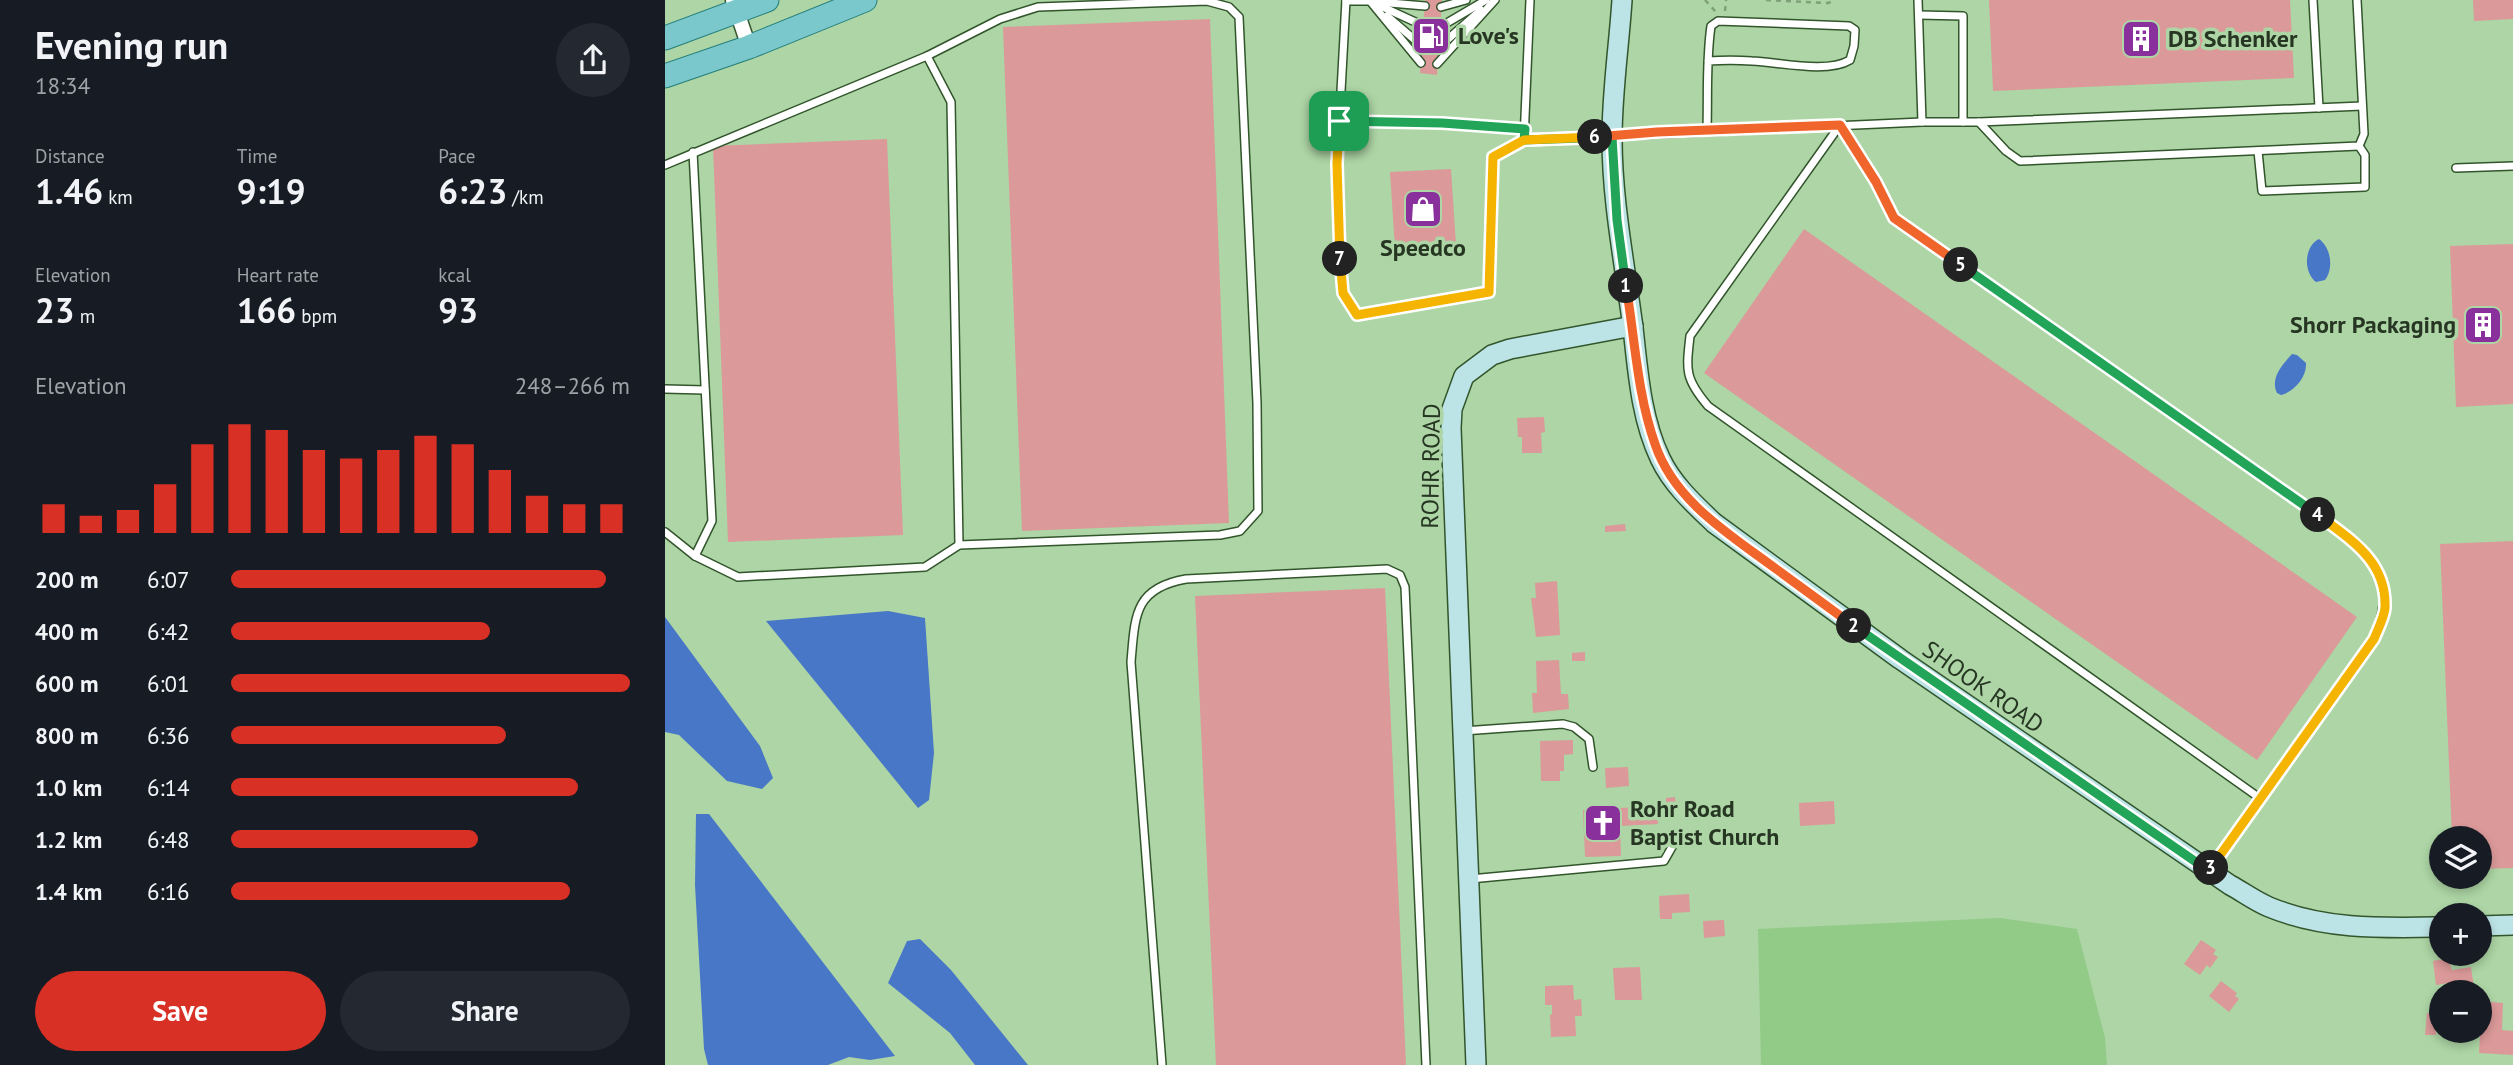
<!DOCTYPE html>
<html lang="en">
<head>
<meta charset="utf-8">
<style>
  :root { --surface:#171b24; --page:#242831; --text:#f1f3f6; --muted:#9ea1a6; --accent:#d93025 }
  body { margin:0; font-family:"PT Sans",sans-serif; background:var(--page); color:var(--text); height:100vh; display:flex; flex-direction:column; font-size:26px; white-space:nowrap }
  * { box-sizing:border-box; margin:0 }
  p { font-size:23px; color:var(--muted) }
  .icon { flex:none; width:38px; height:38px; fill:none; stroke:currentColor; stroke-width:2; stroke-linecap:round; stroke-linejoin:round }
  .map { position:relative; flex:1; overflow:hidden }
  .drawer { display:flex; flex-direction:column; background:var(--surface); width:665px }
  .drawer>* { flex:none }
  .tools { position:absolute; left:1764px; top:826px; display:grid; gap:14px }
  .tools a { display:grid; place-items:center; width:63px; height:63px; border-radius:50%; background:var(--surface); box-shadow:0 4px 10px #0003; font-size:35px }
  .pin { position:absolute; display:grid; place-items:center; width:60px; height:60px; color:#fff; margin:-30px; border-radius:14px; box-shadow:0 4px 10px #0006 }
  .km { position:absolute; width:35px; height:35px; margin:-18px; border-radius:50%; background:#222; color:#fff; font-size:19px; line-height:35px; text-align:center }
  .round { display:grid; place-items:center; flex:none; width:74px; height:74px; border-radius:37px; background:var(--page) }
  .overview { display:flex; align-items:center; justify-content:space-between; height:119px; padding:0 35px }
  h1 { font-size:38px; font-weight:600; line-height:52px }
  .metrics { display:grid; grid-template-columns:repeat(3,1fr); gap:10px; height:119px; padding:7px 35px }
  .metrics div { display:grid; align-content:center }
  .metrics b { font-size:35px; font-weight:600 }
  .metrics small { font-size:19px; font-weight:400 }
  .metrics p { font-size:19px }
  .chart { height:196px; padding:14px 35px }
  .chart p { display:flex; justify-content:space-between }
  .chart svg { width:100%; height:126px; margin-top:7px; stroke:var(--accent); stroke-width:6 }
  .primary-button { display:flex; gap:14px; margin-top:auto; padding:14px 35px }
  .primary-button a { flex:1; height:80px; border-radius:42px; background:var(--accent); color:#fff; font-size:28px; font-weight:600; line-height:80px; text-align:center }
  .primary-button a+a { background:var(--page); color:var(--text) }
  ul { padding:0 35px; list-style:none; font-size:23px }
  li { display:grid; grid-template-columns:112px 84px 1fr; align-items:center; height:52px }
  li i { height:18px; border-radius:9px; background:var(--accent) }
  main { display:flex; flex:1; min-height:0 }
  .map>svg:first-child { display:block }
  .green { fill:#92ca87 }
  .water { fill:#4977c7 }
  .building { fill:#db9a99 }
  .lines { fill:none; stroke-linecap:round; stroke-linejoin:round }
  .lane-casing { stroke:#32552c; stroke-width:10 }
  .street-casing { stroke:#32552c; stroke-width:17 }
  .secondary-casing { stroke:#32552c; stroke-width:22 }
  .primary-casing { stroke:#237d7a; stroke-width:25 }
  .path { stroke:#80a07a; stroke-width:2.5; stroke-dasharray:5 5; stroke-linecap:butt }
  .lane { stroke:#fff; stroke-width:7 }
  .street { stroke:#fff; stroke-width:14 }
  .secondary { stroke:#bce3e5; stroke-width:19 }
  .primary { stroke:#7ac8cb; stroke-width:23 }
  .split-1-casing { stroke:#fff; stroke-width:14 }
  .split-2-casing { stroke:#fff; stroke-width:14 }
  .split-3-casing { stroke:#fff; stroke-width:14 }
  .split-4-casing { stroke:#fff; stroke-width:14 }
  .split-5-casing { stroke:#fff; stroke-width:14 }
  .split-6-casing { stroke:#fff; stroke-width:14 }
  .split-7-casing { stroke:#fff; stroke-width:14 }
  .split-8-casing { stroke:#fff; stroke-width:14 }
  .split-1 { stroke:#22a559; stroke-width:9 }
  .split-2 { stroke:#f0652b; stroke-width:9 }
  .split-3 { stroke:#22a559; stroke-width:9 }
  .split-4 { stroke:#f5b400; stroke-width:9 }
  .split-5 { stroke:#22a559; stroke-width:9 }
  .split-6 { stroke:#f0652b; stroke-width:9 }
  .split-7 { stroke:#f5b400; stroke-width:9 }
  .split-8 { stroke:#f5b400; stroke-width:9 }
  .labels { text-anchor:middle; stroke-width:7; stroke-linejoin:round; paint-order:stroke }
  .poi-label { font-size:24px; font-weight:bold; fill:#263623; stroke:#add5a5; text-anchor:start }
  .street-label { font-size:24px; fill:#263623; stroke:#add5a5 }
</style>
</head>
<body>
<main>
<section class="drawer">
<div class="overview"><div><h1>Evening run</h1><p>18:34</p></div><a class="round"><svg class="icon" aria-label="share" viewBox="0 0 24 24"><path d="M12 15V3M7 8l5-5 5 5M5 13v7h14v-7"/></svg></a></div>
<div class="metrics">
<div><p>Distance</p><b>1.46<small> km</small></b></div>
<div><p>Time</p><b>9:19</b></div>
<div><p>Pace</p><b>6:23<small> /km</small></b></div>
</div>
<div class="metrics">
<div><p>Elevation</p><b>23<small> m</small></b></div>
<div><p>Heart rate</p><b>166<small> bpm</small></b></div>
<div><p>kcal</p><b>93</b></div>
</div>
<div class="chart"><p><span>Elevation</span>248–266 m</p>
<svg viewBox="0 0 160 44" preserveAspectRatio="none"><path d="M5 44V34M15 44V38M25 44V36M35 44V27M45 44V13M55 44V6M65 44V8M75 44V15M85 44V18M95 44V15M105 44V10M115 44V13M125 44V22M135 44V31M145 44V34M155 44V34"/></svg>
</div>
<ul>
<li><b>200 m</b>6:07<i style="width:94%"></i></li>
<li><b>400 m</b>6:42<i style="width:65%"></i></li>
<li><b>600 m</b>6:01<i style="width:100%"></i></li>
<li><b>800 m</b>6:36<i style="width:69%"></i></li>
<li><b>1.0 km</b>6:14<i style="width:87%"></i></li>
<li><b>1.2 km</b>6:48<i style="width:62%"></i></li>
<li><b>1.4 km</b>6:16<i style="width:85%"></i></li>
</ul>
<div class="primary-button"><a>Save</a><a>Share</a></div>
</section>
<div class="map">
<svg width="1848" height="1065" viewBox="0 0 1848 1065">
  <rect width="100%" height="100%" fill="#add5a5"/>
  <path class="green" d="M1335,918L1412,929L1440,1038L1442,1065H1096L1093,929Z"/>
  <g class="water">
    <path d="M1654,239C1666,248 1669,268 1660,280L1651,282C1638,272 1639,246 1654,239Z"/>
    <path d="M1627,354L1632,355L1641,363C1642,377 1629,392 1616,395L1612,393C1605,378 1617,365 1627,354Z"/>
    <path d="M223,611L260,618L269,753L264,800L253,808L101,621Z"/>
    <path d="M0,617L95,746L108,778L97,789L62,781L14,735L0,732Z"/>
    <path d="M31,814H44L230,1056L205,1060L184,1057L163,1065H43L39,1049L30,885Z"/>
    <path d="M255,939L286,970L363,1065H310L285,1033L223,983L242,941Z"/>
  </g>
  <g class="building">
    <path d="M760,0H777L772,75L755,73Z"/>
    <path d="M1324,0H1625L1629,78L1328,91Z"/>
    <path d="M1808,0H1848V19L1809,21Z"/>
    <path d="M545,19L564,523L357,531L338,27Z"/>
    <path d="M222,139L238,535L63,542L48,146Z"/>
    <path d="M786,169L791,245L730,249L725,172Z"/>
    <path d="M1139,229L1692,617L1592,760L1039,373Z"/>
    <path d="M1848,244V404L1791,407L1785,246Z"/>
    <path d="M879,417L880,432L876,433L877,453H857V437H853L852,418Z"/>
    <path d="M960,524L961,531L940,532V526Z"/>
    <path d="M1848,541V868L1815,869V838H1787L1775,544Z"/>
    <path d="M892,581L895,635L871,637L866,598H871L870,583Z"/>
    <path d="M720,588L741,1065H551L530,596Z"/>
    <path d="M920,652V661H907V653Z"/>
    <path d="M894,660L896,694H903L904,709L868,713L867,693H872L871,661Z"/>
    <path d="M908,740V754L899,755V771H895V781H876L875,741Z"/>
    <path d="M963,767L964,786L941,788L940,768Z"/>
    <path d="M1010,797L1011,808H1001V798Z"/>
    <path d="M1169,801L1170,824L1135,826L1134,803Z"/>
    <path d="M992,806L993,824L955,826L956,856L920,857L918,810Z"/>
    <path d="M1024,894L1025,912L1007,913V919H995L994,896Z"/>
    <path d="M1059,920L1060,936L1039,938L1038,921Z"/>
    <path d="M1536,940L1551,950L1548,954L1553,957L1545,968L1542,965L1535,975L1519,964Z"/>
    <path d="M1783,958L1787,970L1806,967L1809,988L1792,991L1790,982L1771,985L1768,961Z"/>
    <path d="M975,967L977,1000H950L948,968Z"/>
    <path d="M1556,981L1572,993L1570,996L1574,999L1564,1012L1544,996Z"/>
    <path d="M908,985L909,1000L916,999L917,1016H910L911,1036L886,1037L885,1015L887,1014V1005H880V986Z"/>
    <path d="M1817,1001L1838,1003L1837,1030L1848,1031V1055L1814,1053Z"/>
    <path d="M1762,1013H1772L1771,1035H1760Z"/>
  </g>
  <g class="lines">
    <defs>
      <g id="lane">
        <path d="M681,0L672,164L675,256L679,293L692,315L824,292L828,157L859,140"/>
        <path d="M865,0L859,140L1257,122H1314L1341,151L1355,161L1694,146L1699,134L1692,0"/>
        <path d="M1253,0L1257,122"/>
        <path d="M1648,0L1654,108"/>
        <path d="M681,1H705L756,63"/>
        <path d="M713,2L760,6"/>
        <path d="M709,3L759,26"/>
        <path d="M776,7L801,0"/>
        <path d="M1254,15L1298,16V122"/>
        <path d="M722,16L757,46"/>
        <path d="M775,27L821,0"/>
        <path d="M774,47L816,10"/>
        <path d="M262,56L286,102L294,545"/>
        <path d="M772,64L830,0"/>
        <path d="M674,121L777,123L860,129"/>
        <path d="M1314,122L1697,106"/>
        <path d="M1042,130C1043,96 1041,60 1046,26L1053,21L1184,26L1190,30L1189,46L1185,60C1162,74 1114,62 1087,61C1073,60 1058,60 1043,61"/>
        <path d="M1593,151L1597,191L1700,187V155L1694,146"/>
        <path d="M28,152L47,521L30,556"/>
        <path d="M0,165L262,56L335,19L373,7L542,1L564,7L574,17L592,403L593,511L575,531L555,535L294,545L260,567L73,577L30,556L0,532"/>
        <path d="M1791,168L1848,166"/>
        <path d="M0,389L40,390"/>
        <path d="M798,731L898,724L909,727L924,739L928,767"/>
        <path d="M1544,871L1709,639C1725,596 1723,578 1693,544L1537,432L1229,218L1211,182L1175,125L1025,336C1021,371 1020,379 1043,406L1596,799"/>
        <path d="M805,879L999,861L1011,840"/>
        <path d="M497,1065L466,662C470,616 469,588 521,579L722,569L735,575L740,587L761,1065"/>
      </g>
      <path id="street" d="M68,0L84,47"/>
      <g id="secondary">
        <path d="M957,0C954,46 947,92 947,138C947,202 960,265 968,328C973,372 976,418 995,458C1007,484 1029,504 1049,523L1235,659L1565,885C1578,892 1590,901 1604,907C1660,930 1717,928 1776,927"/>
        <path d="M1815,926L1848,925"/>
        <path d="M811,1065L786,428L787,409L799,376L827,355L845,349L968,326"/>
      </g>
      <g id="primary">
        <path d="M0,38L102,0"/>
        <path d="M0,76L84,47L200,0"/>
      </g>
    </defs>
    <use href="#lane" class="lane-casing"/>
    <use href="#street" class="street-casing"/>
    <use href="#secondary" class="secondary-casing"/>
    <use href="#primary" class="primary-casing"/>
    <g class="path">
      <path d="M1040,0L1051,12"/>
      <path d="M1101,0L1163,3L1170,0"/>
      <path d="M1060,11L1061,0"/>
    </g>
    <use href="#lane" class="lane"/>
    <use href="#street" class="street"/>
    <use href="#secondary" class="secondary"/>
    <use href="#primary" class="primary"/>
  </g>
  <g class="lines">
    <defs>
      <path id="split-1" d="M674,121L777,123L860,129L859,140L947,137L952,220L961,286"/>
      <path id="split-2" d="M961,286C970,339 972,393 990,444C1008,498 1059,531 1103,563C1132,584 1160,605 1189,626"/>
      <path id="split-3" d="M1189,626L1544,871L1546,868"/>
      <path id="split-4" d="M1546,868L1709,639C1713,629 1719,618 1720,608C1722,561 1686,540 1653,515"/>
      <path id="split-5" d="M1296,265L1653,515"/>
      <path id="split-6" d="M930,137L992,132L1175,125L1211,182L1229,218L1296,265"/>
      <path id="split-7" d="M675,259L678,293L692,315L824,292L828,157L859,140L930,137"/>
      <path id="split-8" d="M674,121L672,164L675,259"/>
    </defs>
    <use href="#split-1" class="split-1-casing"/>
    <use href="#split-2" class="split-2-casing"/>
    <use href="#split-3" class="split-3-casing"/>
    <use href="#split-4" class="split-4-casing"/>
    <use href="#split-5" class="split-5-casing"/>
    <use href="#split-6" class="split-6-casing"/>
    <use href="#split-7" class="split-7-casing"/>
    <use href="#split-8" class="split-8-casing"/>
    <use href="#split-1" class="split-1"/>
    <use href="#split-2" class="split-2"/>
    <use href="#split-3" class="split-3"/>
    <use href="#split-4" class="split-4"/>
    <use href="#split-5" class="split-5"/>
    <use href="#split-6" class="split-6"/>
    <use href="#split-7" class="split-7"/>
    <use href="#split-8" class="split-8"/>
  </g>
  <defs>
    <symbol id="fuel-square" viewBox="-11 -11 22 22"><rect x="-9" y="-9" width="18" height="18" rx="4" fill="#8a309c" stroke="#add5a5"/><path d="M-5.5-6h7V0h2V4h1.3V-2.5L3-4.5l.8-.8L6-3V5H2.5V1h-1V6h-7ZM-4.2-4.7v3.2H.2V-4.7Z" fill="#fff"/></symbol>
    <symbol id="building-square" viewBox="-11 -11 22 22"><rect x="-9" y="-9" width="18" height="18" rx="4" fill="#8a309c" stroke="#add5a5"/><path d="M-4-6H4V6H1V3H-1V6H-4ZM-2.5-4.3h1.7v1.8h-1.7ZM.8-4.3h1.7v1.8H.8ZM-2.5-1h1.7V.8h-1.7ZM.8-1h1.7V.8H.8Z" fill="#fff"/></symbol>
    <symbol id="shop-square" viewBox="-11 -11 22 22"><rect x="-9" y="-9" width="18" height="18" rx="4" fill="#8a309c" stroke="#add5a5"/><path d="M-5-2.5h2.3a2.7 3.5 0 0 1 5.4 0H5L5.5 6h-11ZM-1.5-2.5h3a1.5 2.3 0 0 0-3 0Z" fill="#fff"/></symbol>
    <symbol id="church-square" viewBox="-11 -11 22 22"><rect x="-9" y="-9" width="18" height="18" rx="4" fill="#8a309c" stroke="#add5a5"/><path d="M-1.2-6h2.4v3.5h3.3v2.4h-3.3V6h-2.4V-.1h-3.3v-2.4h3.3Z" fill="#fff"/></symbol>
  </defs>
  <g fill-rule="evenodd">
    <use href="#fuel-square" x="744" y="14" width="44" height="44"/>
    <use href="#building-square" x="1454" y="17" width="44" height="44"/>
    <use href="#shop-square" x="736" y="187" width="44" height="44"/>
    <use href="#building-square" x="1796" y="303" width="44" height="44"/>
    <use href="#church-square" x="916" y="801" width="44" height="44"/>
  </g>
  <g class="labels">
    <g class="poi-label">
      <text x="793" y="44">Love's</text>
      <text x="1503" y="47">DB Schenker</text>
      <text x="758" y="256" text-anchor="middle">Speedco</text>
      <text x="1791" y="333" text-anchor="end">Shorr Packaging</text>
      <text x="965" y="817">Rohr Road<tspan x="965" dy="28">Baptist Church</tspan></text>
    </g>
    <g class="street-label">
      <text transform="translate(766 466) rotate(-89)" y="8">ROHR ROAD</text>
      <text transform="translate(1318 687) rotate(35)" y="8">SHOOK ROAD</text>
    </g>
  </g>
</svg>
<div class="tools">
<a><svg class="icon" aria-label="layers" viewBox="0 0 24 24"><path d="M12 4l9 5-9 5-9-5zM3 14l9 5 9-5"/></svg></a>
<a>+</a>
<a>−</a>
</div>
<div class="pin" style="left:674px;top:121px;background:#1e9e55"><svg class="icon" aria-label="arrive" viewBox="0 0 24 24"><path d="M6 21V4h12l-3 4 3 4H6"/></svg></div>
<b class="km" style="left:961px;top:286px">1</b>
<b class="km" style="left:1189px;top:626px">2</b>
<b class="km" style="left:1546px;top:868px">3</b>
<b class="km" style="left:1653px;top:515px">4</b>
<b class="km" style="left:1296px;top:265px">5</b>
<b class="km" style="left:930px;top:137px">6</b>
<b class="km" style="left:675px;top:259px">7</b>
</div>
</main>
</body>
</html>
